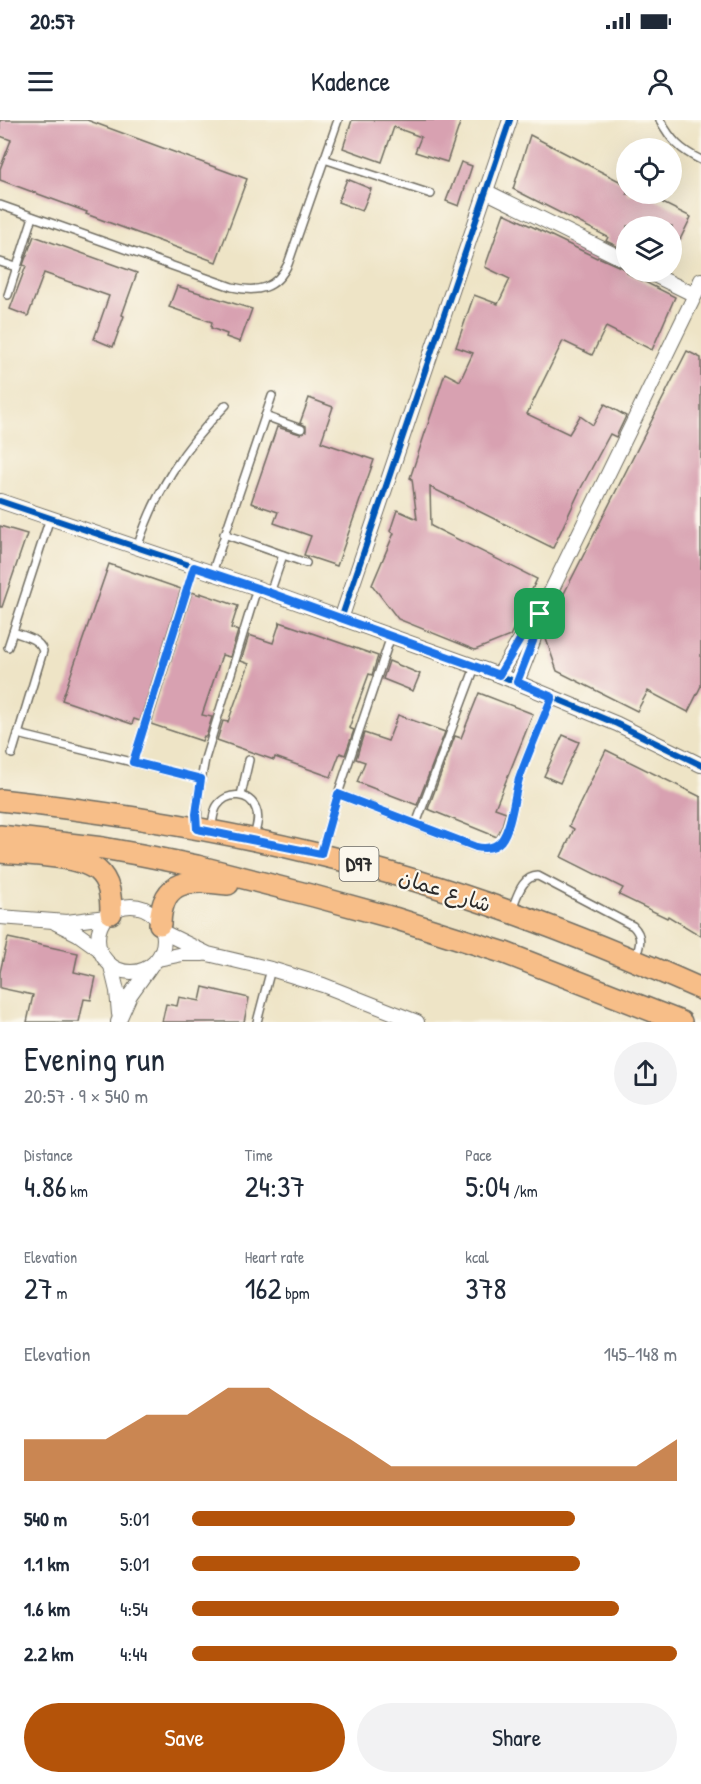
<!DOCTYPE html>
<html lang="en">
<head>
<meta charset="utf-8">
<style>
  :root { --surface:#fff; --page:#f2f2f3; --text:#1f2937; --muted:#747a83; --accent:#b45309 }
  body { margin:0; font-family:"Patrick Hand","Playpen Sans Arabic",sans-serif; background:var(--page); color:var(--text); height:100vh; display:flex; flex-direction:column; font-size:22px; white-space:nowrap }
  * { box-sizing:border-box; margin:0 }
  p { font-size:20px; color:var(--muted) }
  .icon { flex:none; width:33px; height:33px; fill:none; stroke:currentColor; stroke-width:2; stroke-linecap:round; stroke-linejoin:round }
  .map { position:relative; height:902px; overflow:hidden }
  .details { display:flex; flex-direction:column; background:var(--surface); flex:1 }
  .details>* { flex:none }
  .buttons { position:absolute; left:616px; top:18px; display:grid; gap:12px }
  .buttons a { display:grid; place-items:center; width:66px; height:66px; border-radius:50%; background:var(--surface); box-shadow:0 6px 24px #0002; font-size:30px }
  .pin { position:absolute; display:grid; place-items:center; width:51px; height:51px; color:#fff; margin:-26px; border-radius:12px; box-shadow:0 3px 9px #0006 }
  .round { display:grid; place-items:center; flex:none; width:63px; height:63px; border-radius:32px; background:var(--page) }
  .headline { display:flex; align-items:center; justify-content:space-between; height:102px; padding:0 24px }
  h1 { font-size:33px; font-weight:600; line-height:45px }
  .stats { display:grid; grid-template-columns:repeat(3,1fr); gap:9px; height:102px; padding:6px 24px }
  .stats div { display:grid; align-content:center }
  .stats b { font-size:30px; font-weight:600 }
  .stats small { font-size:16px; font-weight:400 }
  .stats p { font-size:16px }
  .chart { height:168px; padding:12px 24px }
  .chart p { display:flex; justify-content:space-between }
  .chart svg { width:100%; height:108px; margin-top:6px; fill:var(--accent); opacity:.7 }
  .cta { display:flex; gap:12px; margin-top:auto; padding:12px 24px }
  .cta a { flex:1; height:69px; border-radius:36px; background:var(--accent); color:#fff; font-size:24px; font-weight:600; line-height:69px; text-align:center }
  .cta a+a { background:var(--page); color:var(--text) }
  ul { padding:0 24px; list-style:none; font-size:20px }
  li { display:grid; grid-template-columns:96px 72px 1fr; align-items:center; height:45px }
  li i { height:15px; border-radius:8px; background:var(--accent) }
  .status { display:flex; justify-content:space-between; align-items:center; height:42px; padding:0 30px; background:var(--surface); direction:ltr }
  .status svg { height:16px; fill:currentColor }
  header { display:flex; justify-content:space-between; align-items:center; height:78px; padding:0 24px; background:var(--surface); font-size:27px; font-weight:600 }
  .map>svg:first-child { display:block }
  .building { fill:#d8a1b1 }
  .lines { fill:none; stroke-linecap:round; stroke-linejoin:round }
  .service-casing { stroke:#6f6c61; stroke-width:10 }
  .minor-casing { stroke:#6f6c61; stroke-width:16 }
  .primary-casing { stroke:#6f6c61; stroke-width:24 }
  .service { stroke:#fff; stroke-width:7 }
  .minor { stroke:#fff; stroke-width:14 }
  .primary { stroke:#f7be88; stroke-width:21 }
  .cycleway-casing { stroke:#fbf7ec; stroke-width:10 }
  .cycleway { stroke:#0057b8; stroke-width:6 }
  .route-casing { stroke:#fff; stroke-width:12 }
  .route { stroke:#1a73e8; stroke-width:8 }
  .labels { text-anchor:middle; stroke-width:4.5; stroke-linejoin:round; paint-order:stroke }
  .shield { fill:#fbf7ec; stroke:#696865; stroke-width:1.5 }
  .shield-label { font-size:20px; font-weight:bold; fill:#2b2b2b }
  .street-label { font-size:21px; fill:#2b2b2b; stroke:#fbf7ec }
</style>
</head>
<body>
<div class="status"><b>20:57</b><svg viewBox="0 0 49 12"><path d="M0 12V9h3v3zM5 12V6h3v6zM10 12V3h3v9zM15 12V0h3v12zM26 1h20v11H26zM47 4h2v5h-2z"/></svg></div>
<header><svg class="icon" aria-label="menu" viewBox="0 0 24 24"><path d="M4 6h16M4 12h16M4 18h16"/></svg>Kadence<svg class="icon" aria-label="person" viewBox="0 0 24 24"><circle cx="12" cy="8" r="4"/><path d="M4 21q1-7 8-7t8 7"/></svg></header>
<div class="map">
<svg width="701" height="902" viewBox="0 0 701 902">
  <rect width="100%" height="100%" fill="#fbf7ec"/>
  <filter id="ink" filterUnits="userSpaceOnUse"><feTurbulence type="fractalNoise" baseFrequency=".0167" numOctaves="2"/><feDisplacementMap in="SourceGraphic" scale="12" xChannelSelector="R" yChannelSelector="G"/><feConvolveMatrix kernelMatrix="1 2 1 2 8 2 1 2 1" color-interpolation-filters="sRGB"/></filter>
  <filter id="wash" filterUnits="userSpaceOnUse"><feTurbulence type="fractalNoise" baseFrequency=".008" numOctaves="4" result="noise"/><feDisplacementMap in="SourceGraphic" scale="24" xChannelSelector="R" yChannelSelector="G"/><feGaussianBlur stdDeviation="1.35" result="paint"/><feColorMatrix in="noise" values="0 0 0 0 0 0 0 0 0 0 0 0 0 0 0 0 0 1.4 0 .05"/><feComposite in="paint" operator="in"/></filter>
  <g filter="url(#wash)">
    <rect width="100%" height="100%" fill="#eee4c6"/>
    <g id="blocks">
      <g class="building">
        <path d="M0,0H87L247,59L216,142L86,94L87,92L0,60V49L11,20L0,16Z"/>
        <path d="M352,0H461L447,42L415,32L421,17L394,7L382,42L343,28Z"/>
        <path d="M530,15L627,65V74H645L691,97L672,136V106H627V131L606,121L608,117L513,69Z"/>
        <path d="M461,42L472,46L459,86L446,81Z"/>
        <path d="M347,59L371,69L362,91L338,82Z"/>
        <path d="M504,93L597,138L598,137L627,150V153L675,177L652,230L606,207L592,235L563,221L527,294L569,314L580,296L593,305L605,284L626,296L616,317L610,314L581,368L553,428L430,367L431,406L537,459L510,516L475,530L398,499L372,465L394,413L390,411L397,390L417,399L412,359L410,358L445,253L460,261L473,233L456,227L474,175L498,184L510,159L485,147Z"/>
        <path d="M34,116L137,153L122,195L124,196L113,227L94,219L109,176L44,153L28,196L10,189L26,146L23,145Z"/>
        <path d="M177,166L252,189L240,222L226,217L227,214L211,208L212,202L169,187Z"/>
        <path d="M687,231L701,238V566L688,592L648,571L637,591L557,551L544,513Z"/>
        <path d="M309,278L333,287L321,322L374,340L337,446L304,435L311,416L274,403L278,392L251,383L277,307L300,314L306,311V306L300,303Z"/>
        <path d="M0,406L27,414L2,487H0Z"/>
        <path d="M109,444L181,469L140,601L134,599L132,604L62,580Z"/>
        <path d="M192,472L200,475V473L238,486L231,508L238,511L230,537L222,535L202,595L212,597L206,617L204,616L202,621L151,604Z"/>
        <path d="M280,502L378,536L372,555L369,554L349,608L354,610L345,635L340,633L331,657L275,637L274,640L217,620L223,601L228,602L249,544L241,541L249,515L273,523Z"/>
        <path d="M389,541L420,554L413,571L383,559Z"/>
        <path d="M479,573L533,594L495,688L506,692L502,706L497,717L428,689L455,616L461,618Z"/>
        <path d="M398,595L445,612L417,685L357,662L365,642L356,639L364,613L388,621Z"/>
        <path d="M563,615L579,622L560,663L544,656Z"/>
        <path d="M606,630L701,677V816L668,796L667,798L619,775L623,768L561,737L574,709L569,706Z"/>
        <path d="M8,818L78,833L74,852L96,857L91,880L84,879L79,902H27L33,875L0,868V852Z"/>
        <path d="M203,867L249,878L244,902H162L166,884L177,886L179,877L200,881Z"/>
      </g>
    </g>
  </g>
  <g filter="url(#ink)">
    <use href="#blocks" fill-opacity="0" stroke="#6f6c61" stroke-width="1.5"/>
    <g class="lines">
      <defs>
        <g id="service">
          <path d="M660,0C671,20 680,30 701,40"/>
          <path d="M324,39L431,74"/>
          <path d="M0,85L232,167C258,173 276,169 288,144L338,0"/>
          <path d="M0,142L16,147"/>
          <path d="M8,175L33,97"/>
          <path d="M265,296L301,309"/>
          <path d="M224,414L306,443"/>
          <path d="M137,428C155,372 184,327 226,285"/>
          <path d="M212,453L272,276"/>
          <path d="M270,473L283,435"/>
          <path d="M8,527L50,398"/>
          <path d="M18,614L201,659"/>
          <path d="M12,634L43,531C39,519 25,516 13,512"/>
          <path d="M133,642L194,447"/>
          <path d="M338,674L475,727C485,730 494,729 501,721C512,708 514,676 519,659C528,631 541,604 552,577"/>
          <path d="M241,675L249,640"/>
          <path d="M416,704L475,547"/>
          <path d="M197,706L198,677L205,639L257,468"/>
          <path d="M211,709C213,702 213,692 217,686C227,671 250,672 256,689C260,698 256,708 254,717"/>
          <path d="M321,733L338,674L391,516"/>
          <path d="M511,791C517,778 521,756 538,756L633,806C643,816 640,825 636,837"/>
          <path d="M257,902L271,849"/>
        </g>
        <g id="minor">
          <path d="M485,71L627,141"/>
          <path d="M648,152L695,175"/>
          <path d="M0,381L257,468L499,555L617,604L701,645"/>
          <path d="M341,499L510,0"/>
          <path d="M499,555L524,513L536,498"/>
          <path d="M517,562L533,521L540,494L695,175L701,160"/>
          <circle cx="131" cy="819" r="33"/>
          <path d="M0,797L67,802L106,797"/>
          <path d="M56,803L78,814L99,829"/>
          <path d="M163,812L208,834L271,849L323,865L417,902"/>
          <path d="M158,839L183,834H203"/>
          <path d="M111,846L117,871L119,894"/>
          <path d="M118,902L130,875L150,847"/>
        </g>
        <g id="primary">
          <path d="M0,680C108,692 216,709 321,735C452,766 579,815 701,869"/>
          <path d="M0,716L103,728L142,735L197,746L314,776L394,798L505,833L681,902"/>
          <path d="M0,732C24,734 78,735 97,750C110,761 111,778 111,793"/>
          <path d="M160,804C162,757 191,760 228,764"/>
        </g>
      </defs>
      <use href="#service" class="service-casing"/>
      <use href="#minor" class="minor-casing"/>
      <use href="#primary" class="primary-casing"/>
      <use href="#service" class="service"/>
      <use href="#minor" class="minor"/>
      <use href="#primary" class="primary"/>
      <defs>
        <g id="cycleway">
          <path d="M0,381L257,468L499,555L617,604L701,645"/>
          <path d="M341,499L510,0"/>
        </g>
      </defs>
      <use href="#cycleway" class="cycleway-casing"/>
      <use href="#cycleway" class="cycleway"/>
    </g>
  </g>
  <g class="lines" filter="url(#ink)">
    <defs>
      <path id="route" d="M194,447L257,468L499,555L524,513L540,494L533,521L517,562L552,577C541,604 529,631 519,659C514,676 512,707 501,721C494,729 485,729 476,727L338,674L321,734L197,709L196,694L201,659L133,642Z"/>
    </defs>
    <use href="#route" class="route-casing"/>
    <use href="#route" class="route"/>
  </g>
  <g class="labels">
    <rect class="shield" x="339.5" y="727" width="39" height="34" rx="4.5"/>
    <g class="shield-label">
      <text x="359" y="751">D97</text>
    </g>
    <g class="street-label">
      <text transform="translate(445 771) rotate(18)" y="7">شارع عمان</text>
    </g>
  </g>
</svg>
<div class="buttons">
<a><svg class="icon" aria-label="locate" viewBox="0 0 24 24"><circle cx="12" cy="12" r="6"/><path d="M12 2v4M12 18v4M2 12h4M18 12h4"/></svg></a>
<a><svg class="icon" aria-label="layers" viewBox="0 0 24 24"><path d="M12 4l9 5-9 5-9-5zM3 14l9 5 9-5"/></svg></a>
</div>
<div class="pin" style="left:540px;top:494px;background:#1e9e55"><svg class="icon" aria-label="arrive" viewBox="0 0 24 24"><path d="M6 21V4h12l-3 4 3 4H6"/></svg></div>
</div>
<section class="details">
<div class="headline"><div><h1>Evening run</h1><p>20:57 · 9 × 540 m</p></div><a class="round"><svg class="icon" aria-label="share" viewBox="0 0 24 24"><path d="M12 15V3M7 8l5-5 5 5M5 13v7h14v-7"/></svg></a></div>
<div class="stats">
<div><p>Distance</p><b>4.86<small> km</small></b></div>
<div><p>Time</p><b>24:37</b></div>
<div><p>Pace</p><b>5:04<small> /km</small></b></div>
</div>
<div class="stats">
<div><p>Elevation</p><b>27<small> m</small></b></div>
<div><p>Heart rate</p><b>162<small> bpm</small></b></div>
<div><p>kcal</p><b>378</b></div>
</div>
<div class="chart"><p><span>Elevation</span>145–148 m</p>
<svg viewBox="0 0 160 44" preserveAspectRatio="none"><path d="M0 44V27L10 27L20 27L30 17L40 17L50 6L60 6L70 17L80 27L90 38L100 38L110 38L120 38L130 38L140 38L150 38L160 27V44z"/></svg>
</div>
<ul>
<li><b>540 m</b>5:01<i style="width:79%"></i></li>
<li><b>1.1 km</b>5:01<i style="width:80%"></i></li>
<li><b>1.6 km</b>4:54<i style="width:88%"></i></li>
<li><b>2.2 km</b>4:44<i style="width:100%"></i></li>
</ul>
<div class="cta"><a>Save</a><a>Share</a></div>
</section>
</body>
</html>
